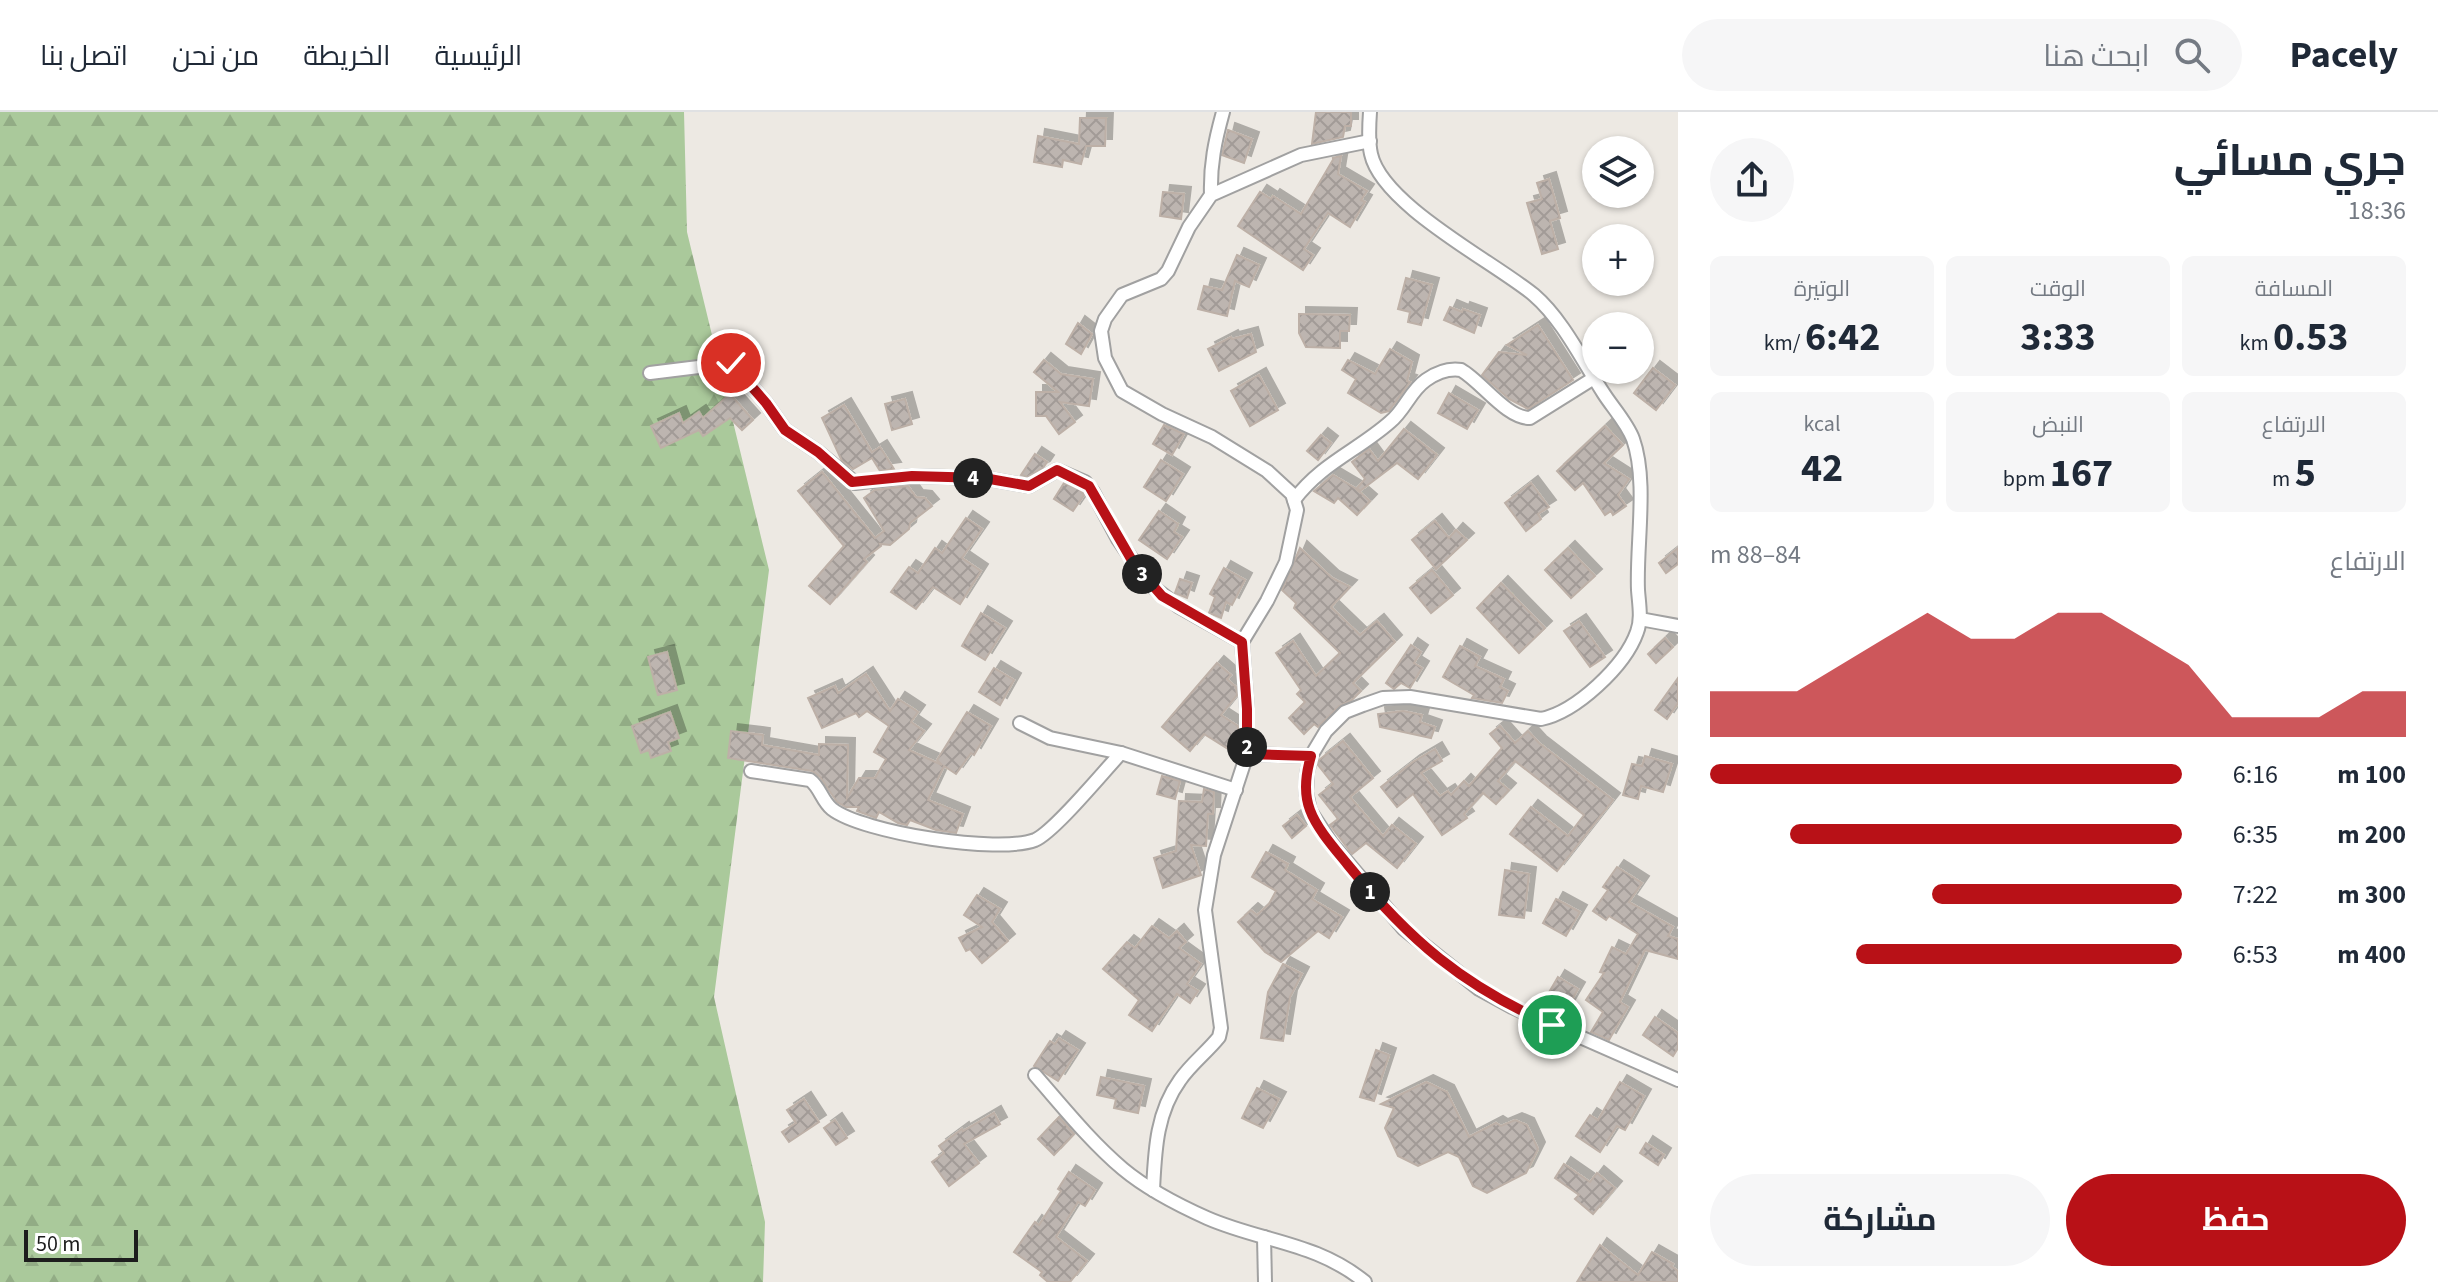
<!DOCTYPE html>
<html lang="ar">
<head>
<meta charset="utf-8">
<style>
  :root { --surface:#fff; --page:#f6f6f7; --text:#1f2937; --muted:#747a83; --line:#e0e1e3; --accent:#b81117 }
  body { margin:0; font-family:"Source Sans 3",Cairo,sans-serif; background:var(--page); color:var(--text); direction:rtl; height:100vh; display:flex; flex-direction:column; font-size:30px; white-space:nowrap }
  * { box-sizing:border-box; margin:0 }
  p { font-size:26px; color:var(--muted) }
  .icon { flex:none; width:44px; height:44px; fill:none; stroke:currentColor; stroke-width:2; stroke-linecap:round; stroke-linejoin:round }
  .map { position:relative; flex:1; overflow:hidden; direction:ltr }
  .panel { display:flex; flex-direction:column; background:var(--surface); width:760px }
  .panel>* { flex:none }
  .buttons { position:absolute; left:1582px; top:24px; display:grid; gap:16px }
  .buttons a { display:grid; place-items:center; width:72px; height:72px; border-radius:50%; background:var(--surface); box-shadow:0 2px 6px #0004; font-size:40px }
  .scale { position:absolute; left:24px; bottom:20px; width:114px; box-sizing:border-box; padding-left:8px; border:4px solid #1d1d1d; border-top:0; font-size:22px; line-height:28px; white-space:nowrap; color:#1d1d1d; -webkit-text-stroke:6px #fff; paint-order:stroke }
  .pin { position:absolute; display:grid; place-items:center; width:68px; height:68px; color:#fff; margin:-34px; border:4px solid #fff; border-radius:50%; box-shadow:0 2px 8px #0007 }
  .km { position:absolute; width:40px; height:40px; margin:-20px; border-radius:50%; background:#222; color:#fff; font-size:22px; line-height:40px; text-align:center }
  .round { display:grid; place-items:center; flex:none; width:84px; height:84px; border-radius:42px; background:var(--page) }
  .summary { display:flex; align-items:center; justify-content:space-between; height:136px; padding:0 32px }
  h1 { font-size:44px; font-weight:700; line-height:60px }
  .metrics { display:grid; grid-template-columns:repeat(3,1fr); gap:12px; height:136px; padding:8px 32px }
  .metrics div { display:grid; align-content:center; border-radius:12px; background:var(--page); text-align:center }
  .metrics b { font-size:40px; font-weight:700 }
  .metrics small { font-size:22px; font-weight:400 }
  .metrics p { font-size:22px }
  .chart { height:224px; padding:16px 32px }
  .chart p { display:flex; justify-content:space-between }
  .chart svg { width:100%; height:144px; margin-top:8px; fill:var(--accent); opacity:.7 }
  .button { display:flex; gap:16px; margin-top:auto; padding:16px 32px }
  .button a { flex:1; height:92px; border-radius:48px; background:var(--accent); color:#fff; font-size:32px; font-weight:700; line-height:92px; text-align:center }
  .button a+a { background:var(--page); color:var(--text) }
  ul { padding:0 32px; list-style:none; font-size:26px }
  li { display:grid; grid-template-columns:128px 96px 1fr; align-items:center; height:60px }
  li i { height:20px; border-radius:10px; background:var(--accent) }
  header { display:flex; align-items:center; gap:48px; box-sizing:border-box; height:112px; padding:0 40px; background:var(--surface); border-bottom:2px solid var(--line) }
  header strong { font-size:38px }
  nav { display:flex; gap:44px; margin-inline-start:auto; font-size:28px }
  .search { width:560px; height:72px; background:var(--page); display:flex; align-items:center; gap:20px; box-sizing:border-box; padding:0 28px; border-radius:44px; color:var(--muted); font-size:30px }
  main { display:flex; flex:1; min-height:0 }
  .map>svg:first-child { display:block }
  .forest { fill:url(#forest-firs) }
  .building { fill:url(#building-cross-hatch); stroke:#bdb0a7; stroke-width:2; filter:url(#shadow) }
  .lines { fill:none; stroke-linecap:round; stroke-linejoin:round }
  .minor-casing { stroke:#a1a1a1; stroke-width:16 }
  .minor { stroke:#fff; stroke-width:12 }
  .route-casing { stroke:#fff; stroke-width:16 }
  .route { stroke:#b81117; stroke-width:10 }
</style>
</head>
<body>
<header>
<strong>Pacely</strong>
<div class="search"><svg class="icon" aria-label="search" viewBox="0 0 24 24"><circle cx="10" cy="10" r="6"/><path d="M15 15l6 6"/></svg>ابحث هنا</div>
<nav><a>الرئيسية</a><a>الخريطة</a><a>من نحن</a><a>اتصل بنا</a></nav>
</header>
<main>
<section class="panel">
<div class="summary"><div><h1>جري مسائي</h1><p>18:36</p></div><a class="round"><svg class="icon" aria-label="share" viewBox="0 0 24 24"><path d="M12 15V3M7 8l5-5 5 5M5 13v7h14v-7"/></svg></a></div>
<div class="metrics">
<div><p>المسافة</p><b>0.53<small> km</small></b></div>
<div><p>الوقت</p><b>3:33</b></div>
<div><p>الوتيرة</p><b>6:42<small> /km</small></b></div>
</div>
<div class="metrics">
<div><p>الارتفاع</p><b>5<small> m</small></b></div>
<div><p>النبض</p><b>167<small> bpm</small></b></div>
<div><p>kcal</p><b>42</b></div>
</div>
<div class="chart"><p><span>الارتفاع</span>84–88 m</p>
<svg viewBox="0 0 160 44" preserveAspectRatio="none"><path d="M0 44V30L10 30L20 30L30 22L40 14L50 6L60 14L70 14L80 6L90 6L100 14L110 22L120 38L130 38L140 38L150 30L160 30V44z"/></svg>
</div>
<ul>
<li><b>100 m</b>6:16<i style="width:100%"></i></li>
<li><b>200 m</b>6:35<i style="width:83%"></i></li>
<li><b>300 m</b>7:22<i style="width:53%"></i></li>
<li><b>400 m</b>6:53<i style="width:69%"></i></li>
</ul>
<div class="button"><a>حفظ</a><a>مشاركة</a></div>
</section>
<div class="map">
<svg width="1678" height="1170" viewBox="0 0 1678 1170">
  <defs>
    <pattern id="forest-firs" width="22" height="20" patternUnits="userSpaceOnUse" patternTransform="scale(2)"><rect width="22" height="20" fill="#aac99b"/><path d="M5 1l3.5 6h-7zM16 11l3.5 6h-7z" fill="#92ac85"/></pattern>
    <pattern id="building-cross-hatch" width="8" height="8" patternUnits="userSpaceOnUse" patternTransform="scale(2)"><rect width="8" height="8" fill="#bdb5b0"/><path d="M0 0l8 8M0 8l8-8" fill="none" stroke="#a29b97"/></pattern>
    <filter id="shadow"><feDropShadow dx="7" dy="-7" stdDeviation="0" flood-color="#0004"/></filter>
  </defs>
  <rect width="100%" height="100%" fill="#ede9e3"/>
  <path class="forest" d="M0,0H684L687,120L769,458L714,885L765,1110L763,1170H0Z"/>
  <g class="building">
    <path d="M1316,0H1351V14H1345L1343,25L1312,32Z"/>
    <path d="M1080,6H1106L1105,34H1086L1081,52L1063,48L1062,55L1034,50L1038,24L1079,32Z"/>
    <path d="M1228,18L1252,27L1244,51L1222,43Z"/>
    <path d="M1341,44L1338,62L1367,79L1361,88L1365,90L1350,115L1328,101L1304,137L1313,143L1303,158L1238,114L1260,80L1271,87L1273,84L1301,102L1334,46H1332Z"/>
    <path d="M1549,67L1560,106L1550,109L1558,137L1542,142L1527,91L1542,87L1537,71Z"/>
    <path d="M1163,80L1184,82L1181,107L1160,104Z"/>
    <path d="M1237,143L1259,153L1249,175L1235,169L1227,204L1198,197L1204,174L1222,178Z"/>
    <path d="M1406,166L1432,173L1421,213L1408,210L1410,200L1398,197Z"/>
    <path d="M1450,195L1462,200L1463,197L1480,203L1474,221L1444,208Z"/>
    <path d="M1299,202L1350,203L1349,219H1340V236L1306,235L1299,221Z"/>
    <path d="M1078,211L1092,222L1081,242L1066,232Z"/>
    <path d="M1538,213L1573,268L1528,297L1509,287L1482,263L1499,240L1527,243L1507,233Z"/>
    <path d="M1251,222L1256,240L1219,259L1208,237L1231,225L1232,227Z"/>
    <path d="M1390,237L1412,250L1407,269L1410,270L1389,299L1381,301L1348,281L1356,267L1342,258L1348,248L1375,262Z"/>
    <path d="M1044,248L1061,262L1093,267L1089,294L1060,290L1075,310L1059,322L1046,304H1036V280H1058L1034,260Z"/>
    <path d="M1653,256L1675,273L1656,298L1634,281Z"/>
    <path d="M1259,263L1278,298L1250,314L1231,279Z"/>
    <path d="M1449,281L1478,298L1467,317L1438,301Z"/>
    <path d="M730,282L753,308L742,318L730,306L703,324L699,318L661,336L651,314L679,301L683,311L699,300L703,306Z"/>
    <path d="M905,287L912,312L892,318L885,292Z"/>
    <path d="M844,293L872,340L880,335L894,357L880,359L872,346L853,357L842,349L822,306Z"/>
    <path d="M1164,313L1184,322L1172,343L1153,332Z"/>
    <path d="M1605,314L1623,333L1604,351L1629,367L1618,383L1626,394L1613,403L1611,399L1605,403L1583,371L1575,378L1557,359Z"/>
    <path d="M1404,317L1437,343L1418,367L1397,351L1360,379L1357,376L1365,367L1352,350L1369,337L1378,349Z"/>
    <path d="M1321,323L1331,331L1318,348L1307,339Z"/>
    <path d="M1035,342L1047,350L1043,356L1027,365L1021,363Z"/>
    <path d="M1161,348L1183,362L1166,389L1144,375Z"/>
    <path d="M822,360L875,426L884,419L864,386L875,378L908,374L916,385L925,386L932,394L910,411L909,417L890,433L880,432L881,434L864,447L867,450L830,492L809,474L844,434L798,379Z"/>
    <path d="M1333,363L1355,376L1370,389L1357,403L1338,386L1334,391L1314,379Z"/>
    <path d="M1064,371L1079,377L1084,383L1073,399L1054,387Z"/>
    <path d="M1531,371L1549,395L1538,402L1541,407L1526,419L1505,391Z"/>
    <path d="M1159,399L1178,412L1174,420L1182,425L1167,447L1139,428Z"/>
    <path d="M966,406L982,417L962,446L981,459L960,492L933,475L916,497L891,480L909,455L918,461L935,436L942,441Z"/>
    <path d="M1435,409L1449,426L1456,418L1467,428L1436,457L1412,428Z"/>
    <path d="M1300,436L1332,466L1350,475L1331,495L1360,523L1377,509L1395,530L1353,571L1361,579L1352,588L1339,594L1318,615L1314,612L1304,622L1289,606L1305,590L1297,582L1301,578L1276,541L1293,529L1316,564L1340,541L1294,496L1296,491L1282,478Z"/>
    <path d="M1568,436L1595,464L1571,486L1545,458Z"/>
    <path d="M1678,436V452L1666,461L1659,451Z"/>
    <path d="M1224,456L1245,468L1232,493L1226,490L1221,506L1209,501L1215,485L1210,482Z"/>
    <path d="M1432,458L1453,483L1431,501L1410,476Z"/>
    <path d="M1180,467L1192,471L1187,486L1175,481Z"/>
    <path d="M1501,471L1545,516L1519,541L1477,496Z"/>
    <path d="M981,501L1005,516L985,548L962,534Z"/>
    <path d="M1579,509L1605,545L1590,555L1564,519Z"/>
    <path d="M1665,526L1673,535L1656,551L1648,542Z"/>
    <path d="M1411,533L1421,540L1414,551L1422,556L1410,576L1401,571L1394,577L1386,571Z"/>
    <path d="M1460,534L1480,545L1475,554L1504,567L1500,575L1508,579L1502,591L1472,586L1474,583L1443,565Z"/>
    <path d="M667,540L677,578L658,583L648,545Z"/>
    <path d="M1217,551L1231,563L1227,567L1236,575L1237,583L1221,603L1238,614V632L1233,640L1204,622L1190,639L1162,615Z"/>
    <path d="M994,556L1014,568L1000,593L979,580Z"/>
    <path d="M866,562L890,599L898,587L918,600L911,610L924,619L909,638L942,653L937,648L967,600L991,614L974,643L971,641L956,662L944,654L928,688L963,702L956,721L936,718L910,708L907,713L898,711L879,700L876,706L857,699L859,695H846L837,690L820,665L812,659L728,646L731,619L763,623L762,633L819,643V632L848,633L847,686L859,666H875L886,647L874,640L889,614L867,599L859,605L856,601L822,616L808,586L835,574L838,581Z"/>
    <path d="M1678,566V591L1667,607L1655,598Z"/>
    <path d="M1403,599L1422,603L1420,610L1435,615L1431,626L1380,615L1378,602Z"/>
    <path d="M670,600L679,626L668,630L671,639L651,646L649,638L641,641L632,614Z"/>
    <path d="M1500,614L1515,631L1528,619L1539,631L1613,688L1557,759L1510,722L1531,695L1568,724L1584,703L1515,649L1498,669L1509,678L1496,692L1483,681L1464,702L1467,706L1442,723L1413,682L1397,695L1381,675L1413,650L1435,637L1442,649L1421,661L1440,684L1448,679L1451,683L1464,669L1469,674L1502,636L1490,622Z"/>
    <path d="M1343,629L1373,666L1350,685L1383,724L1392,713L1416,732L1397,756L1366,731L1352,742L1330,713L1338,707L1319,683L1333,672L1318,653L1319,648Z"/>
    <path d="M1645,644L1672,652L1663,680L1641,674L1638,687L1623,683L1632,652L1642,654Z"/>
    <path d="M1162,664L1180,669L1175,687L1157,682Z"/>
    <path d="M1204,677L1214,680L1213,702H1208L1206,734L1191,733L1201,763L1163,776L1154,746L1176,739L1179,689L1202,690Z"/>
    <path d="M1297,703L1306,714L1292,726L1283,714Z"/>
    <path d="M1266,740L1288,752L1285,758L1317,778L1312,787L1342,805L1329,826L1318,819L1281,850L1265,840L1238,810L1251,798L1257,803L1269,792L1276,779L1252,765Z"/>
    <path d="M1617,755L1642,771L1629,790L1673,815L1668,824L1678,827V847L1645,838L1620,890L1628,895L1609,928L1591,920L1603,900L1586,888L1604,861L1600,860L1612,835L1626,842L1638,822L1609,804L1606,808L1593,799L1608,778L1603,775Z"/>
    <path d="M1505,758L1529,762L1524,806L1499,803Z"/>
    <path d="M977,783L1000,797L992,810L1008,829L982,851L970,837L966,839L959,826L982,815L964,803Z"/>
    <path d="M1556,787L1580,800L1566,824L1543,811Z"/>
    <path d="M1152,814L1169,826L1177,819L1186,830L1179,836L1201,852L1187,872L1198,879L1190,891L1177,882L1152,919L1129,903L1139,888L1103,857L1127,830L1135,836Z"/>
    <path d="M1283,852L1302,862L1290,885L1283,929L1261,926L1268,880Z"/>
    <path d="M1558,865L1578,877L1562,905L1541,894Z"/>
    <path d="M1655,905L1678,921V936L1673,944L1643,923Z"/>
    <path d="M1059,926L1078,938L1058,969L1034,954L1050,929L1055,932Z"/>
    <path d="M1376,938L1389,943L1374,989L1360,985Z"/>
    <path d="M1101,965L1144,974L1138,1001L1114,996L1116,987L1097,983Z"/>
    <path d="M1426,970L1447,980L1469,1025L1496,1011L1501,1014L1515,1008L1527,1013L1538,1037L1526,1061L1487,1081L1473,1074L1459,1045L1448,1040L1418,1054L1398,1044L1385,1016L1394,996L1381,992Z"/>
    <path d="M1620,970L1644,984L1625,1018L1617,1014L1600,1040L1576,1024L1590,1003L1598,1008Z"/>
    <path d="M1257,976L1279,987L1263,1016L1242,1006Z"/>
    <path d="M804,987L819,1010L789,1030L782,1020L796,1011L787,998Z"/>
    <path d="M994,1001L1000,1012L964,1032L979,1051L949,1074L932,1050L944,1041L939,1034L962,1017L963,1019Z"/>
    <path d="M1059,1005L1074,1022L1054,1043L1038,1027Z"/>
    <path d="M835,1008L847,1026L836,1033L824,1016Z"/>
    <path d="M1646,1031L1664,1043L1658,1053L1640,1041Z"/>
    <path d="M1564,1052L1590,1070L1597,1061L1615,1076L1593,1102L1575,1087L1579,1083L1555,1066Z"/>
    <path d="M1069,1060L1095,1078L1085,1094L1078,1090L1056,1125L1087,1149L1070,1170H1048L1040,1163L1042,1160L1014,1140L1035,1110L1039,1113L1061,1079L1058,1077Z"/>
    <path d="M1600,1133L1638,1163L1652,1140L1673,1152L1671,1154L1678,1159V1170H1577Z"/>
  </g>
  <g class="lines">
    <defs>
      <g id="minor">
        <path d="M1370,0C1369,14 1368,29 1371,42C1382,93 1494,150 1534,183C1563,208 1583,250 1604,282C1613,296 1627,311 1633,327C1648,369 1636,433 1638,478C1639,492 1642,507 1637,520C1625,554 1576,600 1541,607L1410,585L1383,586L1363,593L1345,600L1326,619L1311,644L1307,661L1306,680L1310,699L1331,731L1404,817L1479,877L1512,895L1678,968"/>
        <path d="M1211,83C1210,53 1215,29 1223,0"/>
        <path d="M650,261L731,251L766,291L785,318L818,340L855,371L912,364L984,366L1029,374L1057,358L1085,370L1093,380L1118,427L1149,472L1178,494L1242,530"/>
        <path d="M1294,388C1322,351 1357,339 1390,310C1405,298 1410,279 1426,268C1436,261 1448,256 1461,258C1482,270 1506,306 1530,306L1594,266"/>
        <path d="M1640,507L1678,514"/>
        <path d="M1020,611L1050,626L1121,641L1236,678"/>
        <path d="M1247,642L1311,644"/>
        <path d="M751,659L810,668C820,675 822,689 832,697C863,721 999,742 1035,728C1054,720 1104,659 1121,641"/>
        <path d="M1035,963C1063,995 1090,1029 1123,1057C1147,1077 1178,1093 1207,1106C1262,1130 1316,1130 1365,1170"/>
        <path d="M1153,1078C1155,1039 1156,1001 1180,968C1191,952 1207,940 1219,925L1221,916L1205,798L1214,743L1247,642V597L1242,530L1267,489L1286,450L1297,398L1292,382L1267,359L1212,325L1162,302L1122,279L1105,246L1101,219L1105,207L1122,183L1161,167L1168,159L1189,115L1211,83L1301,43L1370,29"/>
        <path d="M1264,1125L1265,1170"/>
      </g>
    </defs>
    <use href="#minor" class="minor-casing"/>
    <use href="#minor" class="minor"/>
  </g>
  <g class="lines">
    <defs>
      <path id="route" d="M731,251L766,291L785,318L818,340L852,370L912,364L984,366L1029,374L1057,358L1089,374L1134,452L1162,484L1242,530L1247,597V642L1311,644C1306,661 1303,680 1310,698C1317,717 1335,737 1348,753C1409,828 1463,874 1552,913"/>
    </defs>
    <use href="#route" class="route-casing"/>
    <use href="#route" class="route"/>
  </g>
</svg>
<div class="buttons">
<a><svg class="icon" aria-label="layers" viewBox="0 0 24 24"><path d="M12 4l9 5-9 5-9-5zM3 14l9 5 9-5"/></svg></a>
<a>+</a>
<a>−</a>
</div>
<div class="scale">50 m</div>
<div class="pin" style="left:1552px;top:913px;background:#1e9e55"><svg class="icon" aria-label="arrive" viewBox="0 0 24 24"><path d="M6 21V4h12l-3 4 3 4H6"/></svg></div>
<div class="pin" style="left:731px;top:251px;background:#d93025"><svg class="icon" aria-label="check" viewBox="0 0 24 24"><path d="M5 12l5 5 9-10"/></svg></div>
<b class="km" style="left:1370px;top:780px">1</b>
<b class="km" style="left:1247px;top:635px">2</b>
<b class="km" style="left:1142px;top:462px">3</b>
<b class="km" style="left:973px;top:366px">4</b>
</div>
</main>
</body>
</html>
